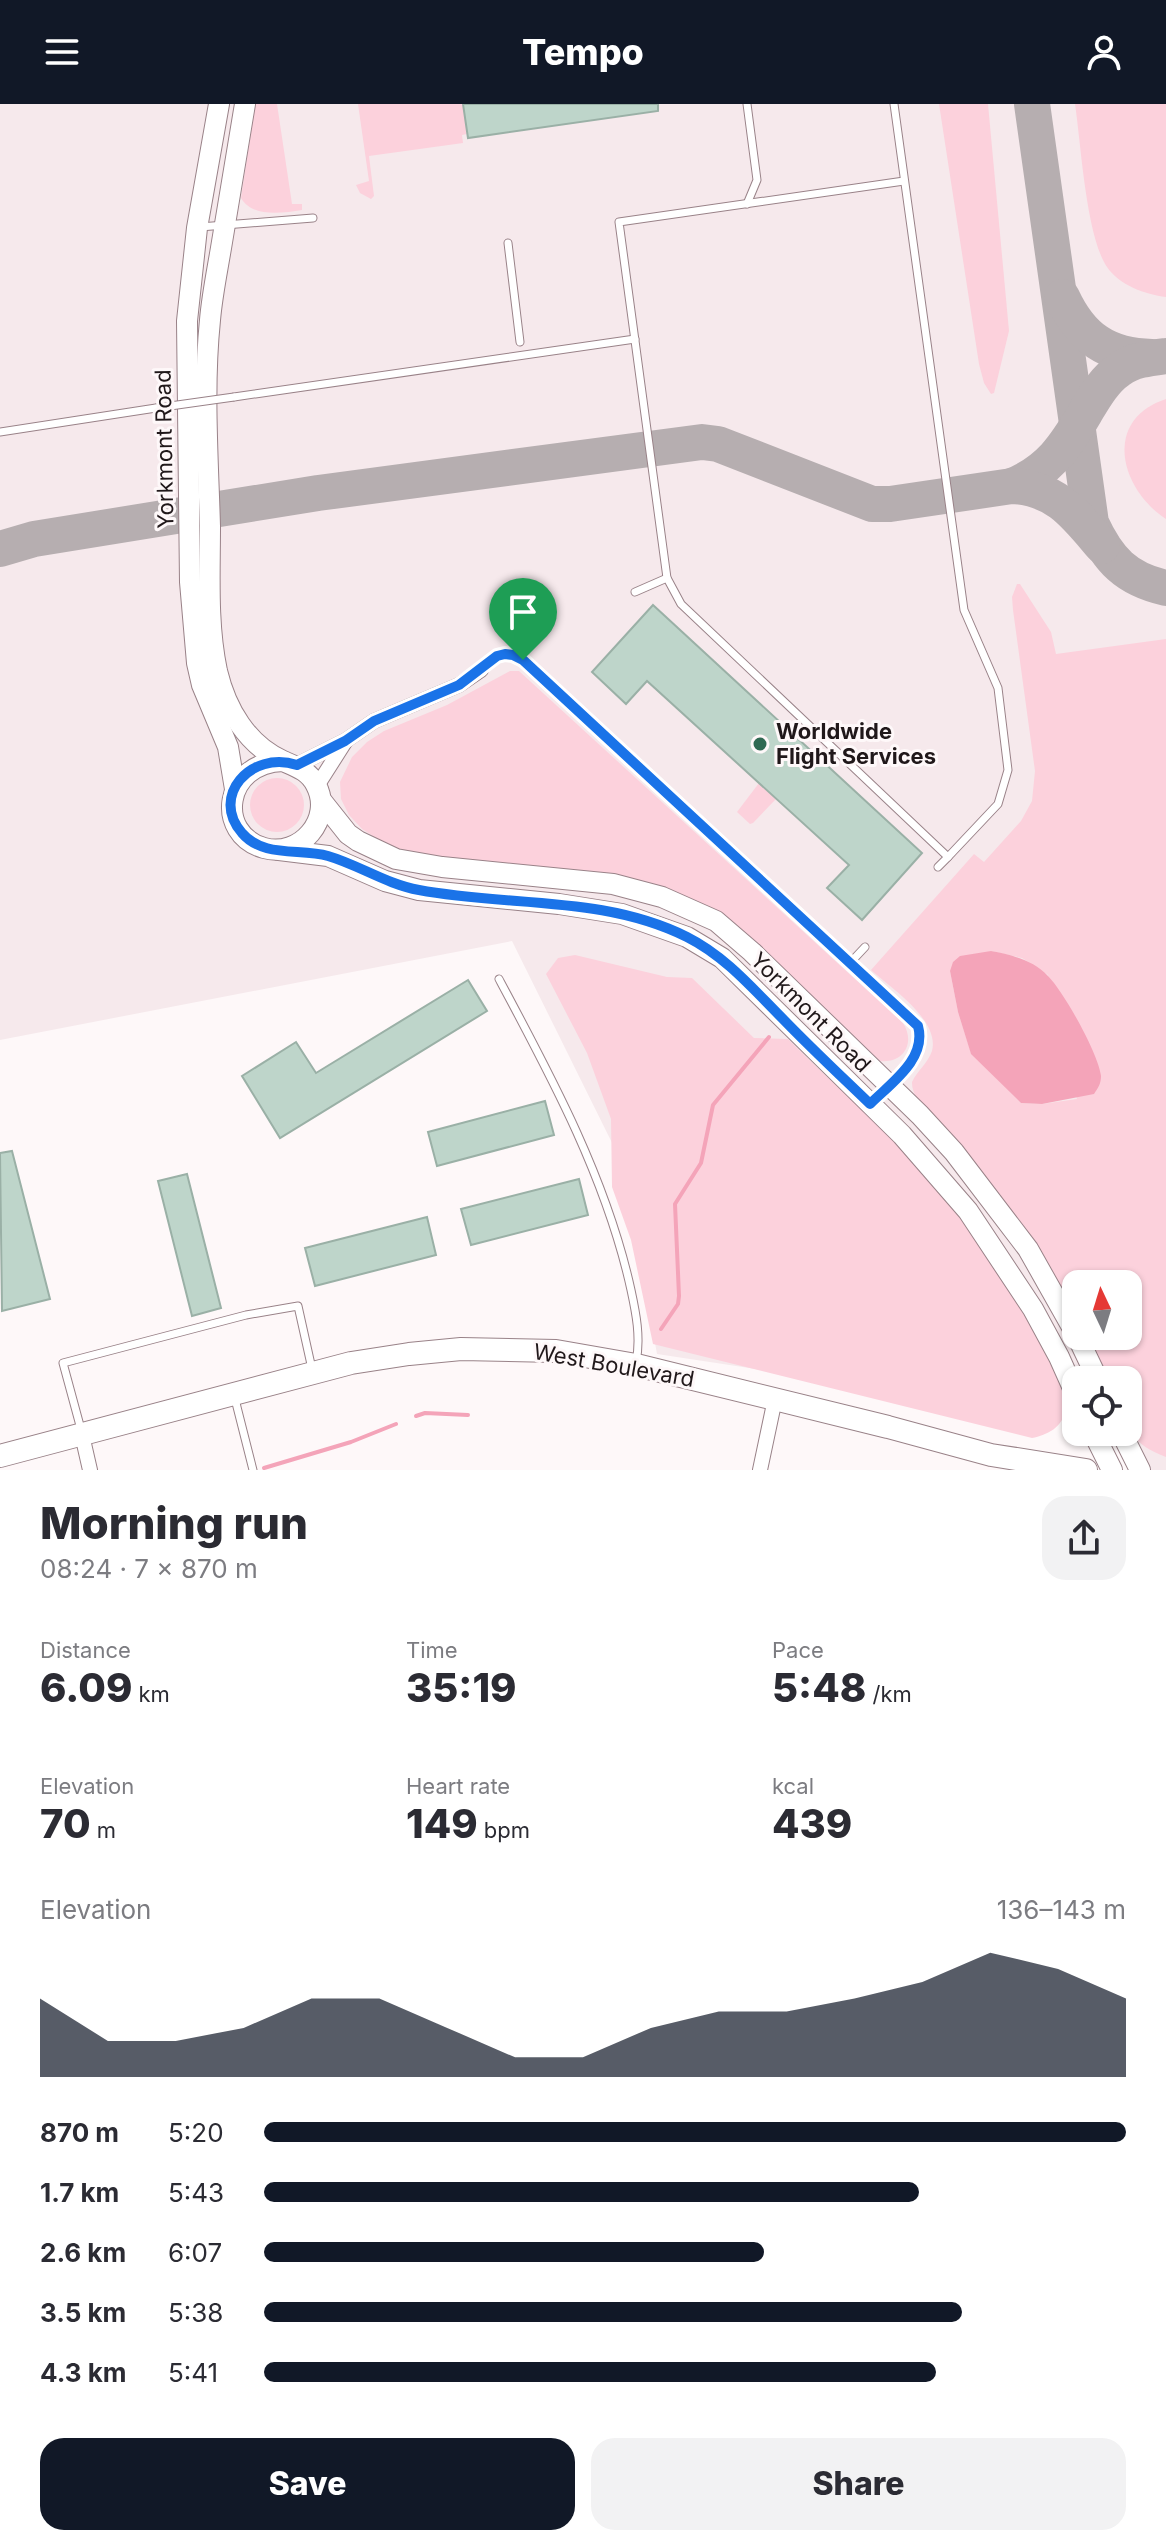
<!DOCTYPE html>
<html lang="en">
<head>
<meta charset="utf-8">
<style>
  :root { --surface:#fff; --page:#f2f2f3; --text:#2b2b33; --muted:#7c7c81; --accent:#111827 }
  body { margin:0; font-family:Inter,sans-serif; background:var(--page); color:var(--text); height:100vh; display:flex; flex-direction:column; font-size:30px; white-space:nowrap }
  * { box-sizing:border-box; margin:0 }
  p { font-size:26px; color:var(--muted) }
  .icon { flex:none; width:44px; height:44px; fill:none; stroke:currentColor; stroke-width:2; stroke-linecap:round; stroke-linejoin:round }
  .map { position:relative; height:1366px; overflow:hidden }
  .details { display:flex; flex-direction:column; background:var(--surface); flex:1 }
  .details>* { flex:none }
  .needle { width:52px; rotate:356deg }
  .controls { position:absolute; left:1062px; top:1166px; display:grid; gap:16px }
  .controls a { display:grid; place-items:center; width:80px; height:80px; border-radius:16px; background:var(--surface); box-shadow:0 2px 6px #0004; font-size:40px }
  .pin { position:absolute; display:grid; place-items:center; width:68px; height:68px; color:#fff; margin:-82px -34px; border-radius:50% 50% 50% 0; rotate:-45deg; box-shadow:0 0 8px #0007 }
  .pin .icon { rotate:45deg }
  .round { display:grid; place-items:center; flex:none; width:84px; height:84px; border-radius:24px; background:var(--page) }
  .overview { display:flex; align-items:center; justify-content:space-between; height:136px; padding:0 40px }
  h1 { font-size:44px; font-weight:800; line-height:60px }
  .stats { display:grid; grid-template-columns:repeat(3,1fr); gap:12px; height:136px; padding:8px 40px }
  .stats div { display:grid; align-content:center }
  .stats b { font-size:40px; font-weight:800 }
  .stats small { font-size:22px; font-weight:400 }
  .stats p { font-size:22px }
  .chart { height:224px; padding:16px 40px }
  .chart p { display:flex; justify-content:space-between }
  .chart svg { width:100%; height:144px; margin-top:8px; fill:var(--accent); opacity:.7 }
  .action { display:flex; gap:16px; margin-top:auto; padding:16px 40px }
  .action a { flex:1; height:92px; border-radius:24px; background:var(--accent); color:#fff; font-size:32px; font-weight:800; line-height:92px; text-align:center }
  .action a+a { background:var(--page); color:var(--text) }
  ul { padding:0 40px; list-style:none; font-size:26px }
  li { display:grid; grid-template-columns:128px 96px 1fr; align-items:center; height:60px }
  li i { height:20px; border-radius:10px; background:var(--accent) }
  header { display:flex; justify-content:space-between; align-items:center; height:104px; padding:0 40px; background:var(--accent); color:#fff; font-size:36px; font-weight:800 }
  .map>svg:first-child { display:block }
  .built { fill:#f6e9ec; fill-rule:evenodd }
  .green { fill:#fcd1dc; fill-rule:evenodd }
  .water { fill:#f4a4b9 }
  .lines { fill:none; stroke-linecap:round; stroke-linejoin:round }
  .stream { stroke:#f4a4b9; stroke-width:4 }
  .taxiway { stroke:#b6aeb0; stroke-width:36 }
  .building { fill:#bed5ca; stroke:#9ab0a6; stroke-width:2 }
  .lane-casing { stroke:#998288; stroke-width:9 }
  .street-casing { stroke:#998288; stroke-width:16 }
  .secondary-casing { stroke:#998288; stroke-width:22 }
  .primary-casing { stroke:#998288; stroke-width:24 }
  .lane { stroke:#fff; stroke-width:7 }
  .street { stroke:#fff; stroke-width:14 }
  .secondary { stroke:#fff; stroke-width:20 }
  .primary { stroke:#fff; stroke-width:22 }
  .lane-bridge-casing { stroke:#998288; stroke-width:9; stroke-linecap:butt }
  .lane-bridge { stroke:#fff; stroke-width:7 }
  .route-casing { stroke:#fff; stroke-width:16 }
  .route { stroke:#1a73e8; stroke-width:10 }
  .poi-dot { fill:#2f6952; stroke:#fef8f9; stroke-width:3 }
  .labels { text-anchor:middle; stroke-width:6; stroke-linejoin:round; paint-order:stroke }
  .street-label { font-size:22px; fill:#20181a; stroke:#fef8f9 }
  .poi-label { font-size:22px; font-weight:bold; fill:#20181a; stroke:#fef8f9; text-anchor:start }
</style>
</head>
<body>
<header><svg class="icon" aria-label="menu" viewBox="0 0 24 24"><path d="M4 6h16M4 12h16M4 18h16"/></svg>Tempo<svg class="icon" aria-label="person" viewBox="0 0 24 24"><circle cx="12" cy="8" r="4"/><path d="M4 21q1-7 8-7t8 7"/></svg></header>
<div class="map">
<svg width="1166" height="1366" viewBox="0 0 1166 1366">
  <rect width="100%" height="100%" fill="#fef8f9"/>
  <path class="built" d="M0,0H1166V1366H1140L1128,1328V1276H1076V1314L657,1250L623,1061L512,837L0,936ZM1076,1180H1128V1232H1076Z"/>
  <g class="green">
    <path d="M255,0H277L292,100H302V106C282,109 253,114 241,94Z"/>
    <path d="M358,0H463L467,30L462,31L463,39L369,52L374,92L371,95L360,89L356,81L369,77Z"/>
    <path d="M939,0H988L1009,227L994,289L991,290L984,279L979,260Z"/>
    <path d="M1075,0H1166V193C1145,190 1120,182 1107,163C1086,132 1081,40 1075,0Z"/>
    <path d="M1166,295V415C1120,385 1102,316 1166,295Z"/>
    <path d="M1017,480H1020L1051,528L1056,550L1166,535V1353C1121,1336 1128,1317 1128,1276H1107L1086,1232H1128V1180H1076V1213C1042,1154 1007,1098 963,1045C948,1028 911,1000 912,978C917,967 928,959 932,947C940,916 891,884 871,866L974,750L984,758L1021,717L1032,697L1035,667L1013,506L1012,493ZM991,847L1022,854L1048,871L1077,995L1042,1000L1021,999L971,949L958,908L950,867Z"/>
    <path d="M510,567H519L903,919C916,939 903,960 880,957L756,841L615,772L576,766L457,755L402,746L381,737L362,725L349,711L341,695L340,678L352,653L367,638L384,627L447,601Z"/>
    <circle cx="277" cy="701" r="27"/>
    <path d="M759,679L776,695L753,719L750,720L737,708Z"/>
    <path d="M575,851L667,873L692,874L754,934L788,935C835,982 887,1027 931,1076C979,1130 1020,1193 1050,1259C1056,1273 1066,1289 1065,1305C1064,1323 1047,1331 1032,1334L653,1240L631,1136L612,1083L611,1015L587,949L546,870L558,854Z"/>
  </g>
  <path class="water" d="M991,847C1012,851 1033,856 1048,872C1064,888 1099,951 1101,972C1101,980 1098,984 1094,990L1042,1000L1021,999L971,950L958,908L950,867L953,858L960,852Z"/>
  <g class="lines">
    <g class="stream">
      <path d="M661,1225L678,1200L679,1192L675,1100L701,1059L713,1001L769,933"/>
      <path d="M416,1312L425,1309L468,1311"/>
      <path d="M264,1364L351,1338L396,1320"/>
    </g>
    <g class="taxiway">
      <path d="M1032,0L1091,419C1108,456 1126,475 1166,484"/>
      <path d="M1062,193C1081,234 1107,252 1152,253"/>
      <path d="M1012,382C1049,367 1065,343 1085,309C1094,294 1104,276 1119,266C1132,256 1150,254 1166,252"/>
      <path d="M0,445L34,435L318,389L702,338L718,340L872,400H890L1012,382C1056,384 1075,410 1102,442"/>
    </g>
  </g>
  <g class="building">
    <path d="M463,0H658V7L468,34Z"/>
    <path d="M653,501L922,749L862,816L827,784L849,761L647,577L626,600L592,568Z"/>
    <path d="M468,876L487,907L280,1034L242,972L296,938L316,969Z"/>
    <path d="M545,997L554,1031L437,1062L428,1028Z"/>
    <path d="M12,1047L50,1195L2,1207L0,1049Z"/>
    <path d="M187,1070L221,1204L192,1212L158,1077Z"/>
    <path d="M579,1075L588,1111L471,1141L461,1105Z"/>
    <path d="M427,1113L436,1151L315,1182L305,1144Z"/>
  </g>
  <g class="lines">
    <defs>
      <g id="lane">
        <path d="M894,0L964,506L998,584L1008,666L998,700L948,753"/>
        <path d="M904,77L619,118L667,474L681,500L948,753L938,763"/>
        <path d="M747,100L757,76L747,0"/>
        <path d="M200,123L313,114"/>
        <path d="M508,139L520,238"/>
        <path d="M234,293L635,235"/>
        <path d="M0,328L156,304"/>
        <path d="M635,488L667,474"/>
        <path d="M481,566C496,553 504,546 523,556L918,922C925,946 908,962 892,978"/>
        <path d="M850,859L865,843"/>
        <path d="M499,875C552,974 607,1076 631,1186C636,1209 641,1234 636,1258"/>
        <path d="M235,1295L253,1366"/>
        <path d="M82,1329L63,1259L246,1211L298,1202L312,1265"/>
      </g>
      <g id="street">
        <path d="M297,661L345,637L374,617L459,581L481,566"/>
        <path d="M317,682L345,638"/>
        <path d="M82,1331L90,1366"/>
        <path d="M760,1366L775,1295"/>
      </g>
      <g id="secondary">
        <path d="M219,0L197,124L187,217L190,478L197,559L202,581L228,643L235,685"/>
        <path d="M245,0C237,48 229,96 221,144C217,168 212,192 210,216C203,284 208,354 210,422C210,470 207,520 217,567C226,605 247,641 283,657C297,663 309,667 316,681C334,715 300,754 264,744C215,730 223,659 283,657"/>
        <path d="M321,696L348,730L358,737L396,755L442,763L613,780L662,793L716,817L752,848L920,1011L954,1048L1028,1145L1076,1230"/>
        <path d="M279,746L328,752L385,777L419,786L559,800L622,810L687,833L722,854L902,1031L968,1107L1033,1205L1059,1253L1076,1291"/>
        <path d="M1077,1232L1098,1276"/>
        <path d="M1093,1328L1112,1366"/>
        <path d="M1121,1328L1140,1366"/>
      </g>
      <path id="primary" d="M0,1352L351,1259L409,1250L461,1245L556,1247L636,1261L888,1323L991,1351L1086,1366"/>
    </defs>
    <use href="#lane" class="lane-casing"/>
    <use href="#street" class="street-casing"/>
    <use href="#secondary" class="secondary-casing"/>
    <use href="#primary" class="primary-casing"/>
    <use href="#lane" class="lane"/>
    <use href="#street" class="street"/>
    <use href="#secondary" class="secondary"/>
    <use href="#primary" class="primary"/>
    <defs>
      <path id="lane-bridge" d="M156,304L234,293"/>
    </defs>
    <use href="#lane-bridge" class="lane-bridge-casing"/>
    <use href="#lane-bridge" class="lane-bridge"/>
  </g>
  <g class="lines">
    <defs>
      <path id="route" d="M505,550L513,551L523,556L918,922C927,955 891,979 870,1000C841,972 811,944 783,915C753,885 725,852 687,833C603,791 508,803 419,786C386,780 359,761 328,752C300,744 263,754 242,729C210,693 250,646 297,661L345,637L374,617L459,581L497,552Z"/>
    </defs>
    <use href="#route" class="route-casing"/>
    <use href="#route" class="route"/>
  </g>
  <circle class="poi-dot" cx="760" cy="640" r="8"/>
  <g class="labels">
    <g class="street-label">
      <text transform="translate(164 345) rotate(-91)" y="8">Yorkmont Road</text>
      <text transform="translate(811 908) rotate(45)" y="8">Yorkmont Road</text>
      <text transform="translate(614 1261) rotate(10)" y="8">West Boulevard</text>
    </g>
    <g class="poi-label">
      <text x="776" y="635">Worldwide<tspan x="776" dy="25">Flight Services</tspan></text>
    </g>
  </g>
</svg>
<div class="controls">
<a><svg class="needle" viewBox="-14 -14 28 28"><path d="M0-13l5 13h-10z" fill="#e53935"/><path d="M0 13l5-13h-10z" fill="#7c7c81"/></svg></a>
<a><svg class="icon" aria-label="locate" viewBox="0 0 24 24"><circle cx="12" cy="12" r="6"/><path d="M12 2v4M12 18v4M2 12h4M18 12h4"/></svg></a>
</div>
<div class="pin" style="left:523px;top:556px;background:#1e9e55"><svg class="icon" aria-label="arrive" viewBox="0 0 24 24"><path d="M6 21V4h12l-3 4 3 4H6"/></svg></div>
</div>
<section class="details">
<div class="overview"><div><h1>Morning run</h1><p>08:24 · 7 × 870 m</p></div><a class="round"><svg class="icon" aria-label="share" viewBox="0 0 24 24"><path d="M12 15V3M7 8l5-5 5 5M5 13v7h14v-7"/></svg></a></div>
<div class="stats">
<div><p>Distance</p><b>6.09<small> km</small></b></div>
<div><p>Time</p><b>35:19</b></div>
<div><p>Pace</p><b>5:48<small> /km</small></b></div>
</div>
<div class="stats">
<div><p>Elevation</p><b>70<small> m</small></b></div>
<div><p>Heart rate</p><b>149<small> bpm</small></b></div>
<div><p>kcal</p><b>439</b></div>
</div>
<div class="chart"><p><span>Elevation</span>136–143 m</p>
<svg viewBox="0 0 160 44" preserveAspectRatio="none"><path d="M0 44V20L10 33L20 33L30 29L40 20L50 20L60 29L70 38L80 38L90 29L100 24L110 24L120 20L130 15L140 6L150 11L160 20V44z"/></svg>
</div>
<ul>
<li><b>870 m</b>5:20<i style="width:100%"></i></li>
<li><b>1.7 km</b>5:43<i style="width:76%"></i></li>
<li><b>2.6 km</b>6:07<i style="width:58%"></i></li>
<li><b>3.5 km</b>5:38<i style="width:81%"></i></li>
<li><b>4.3 km</b>5:41<i style="width:78%"></i></li>
</ul>
<div class="action"><a>Save</a><a>Share</a></div>
</section>
</body>
</html>
